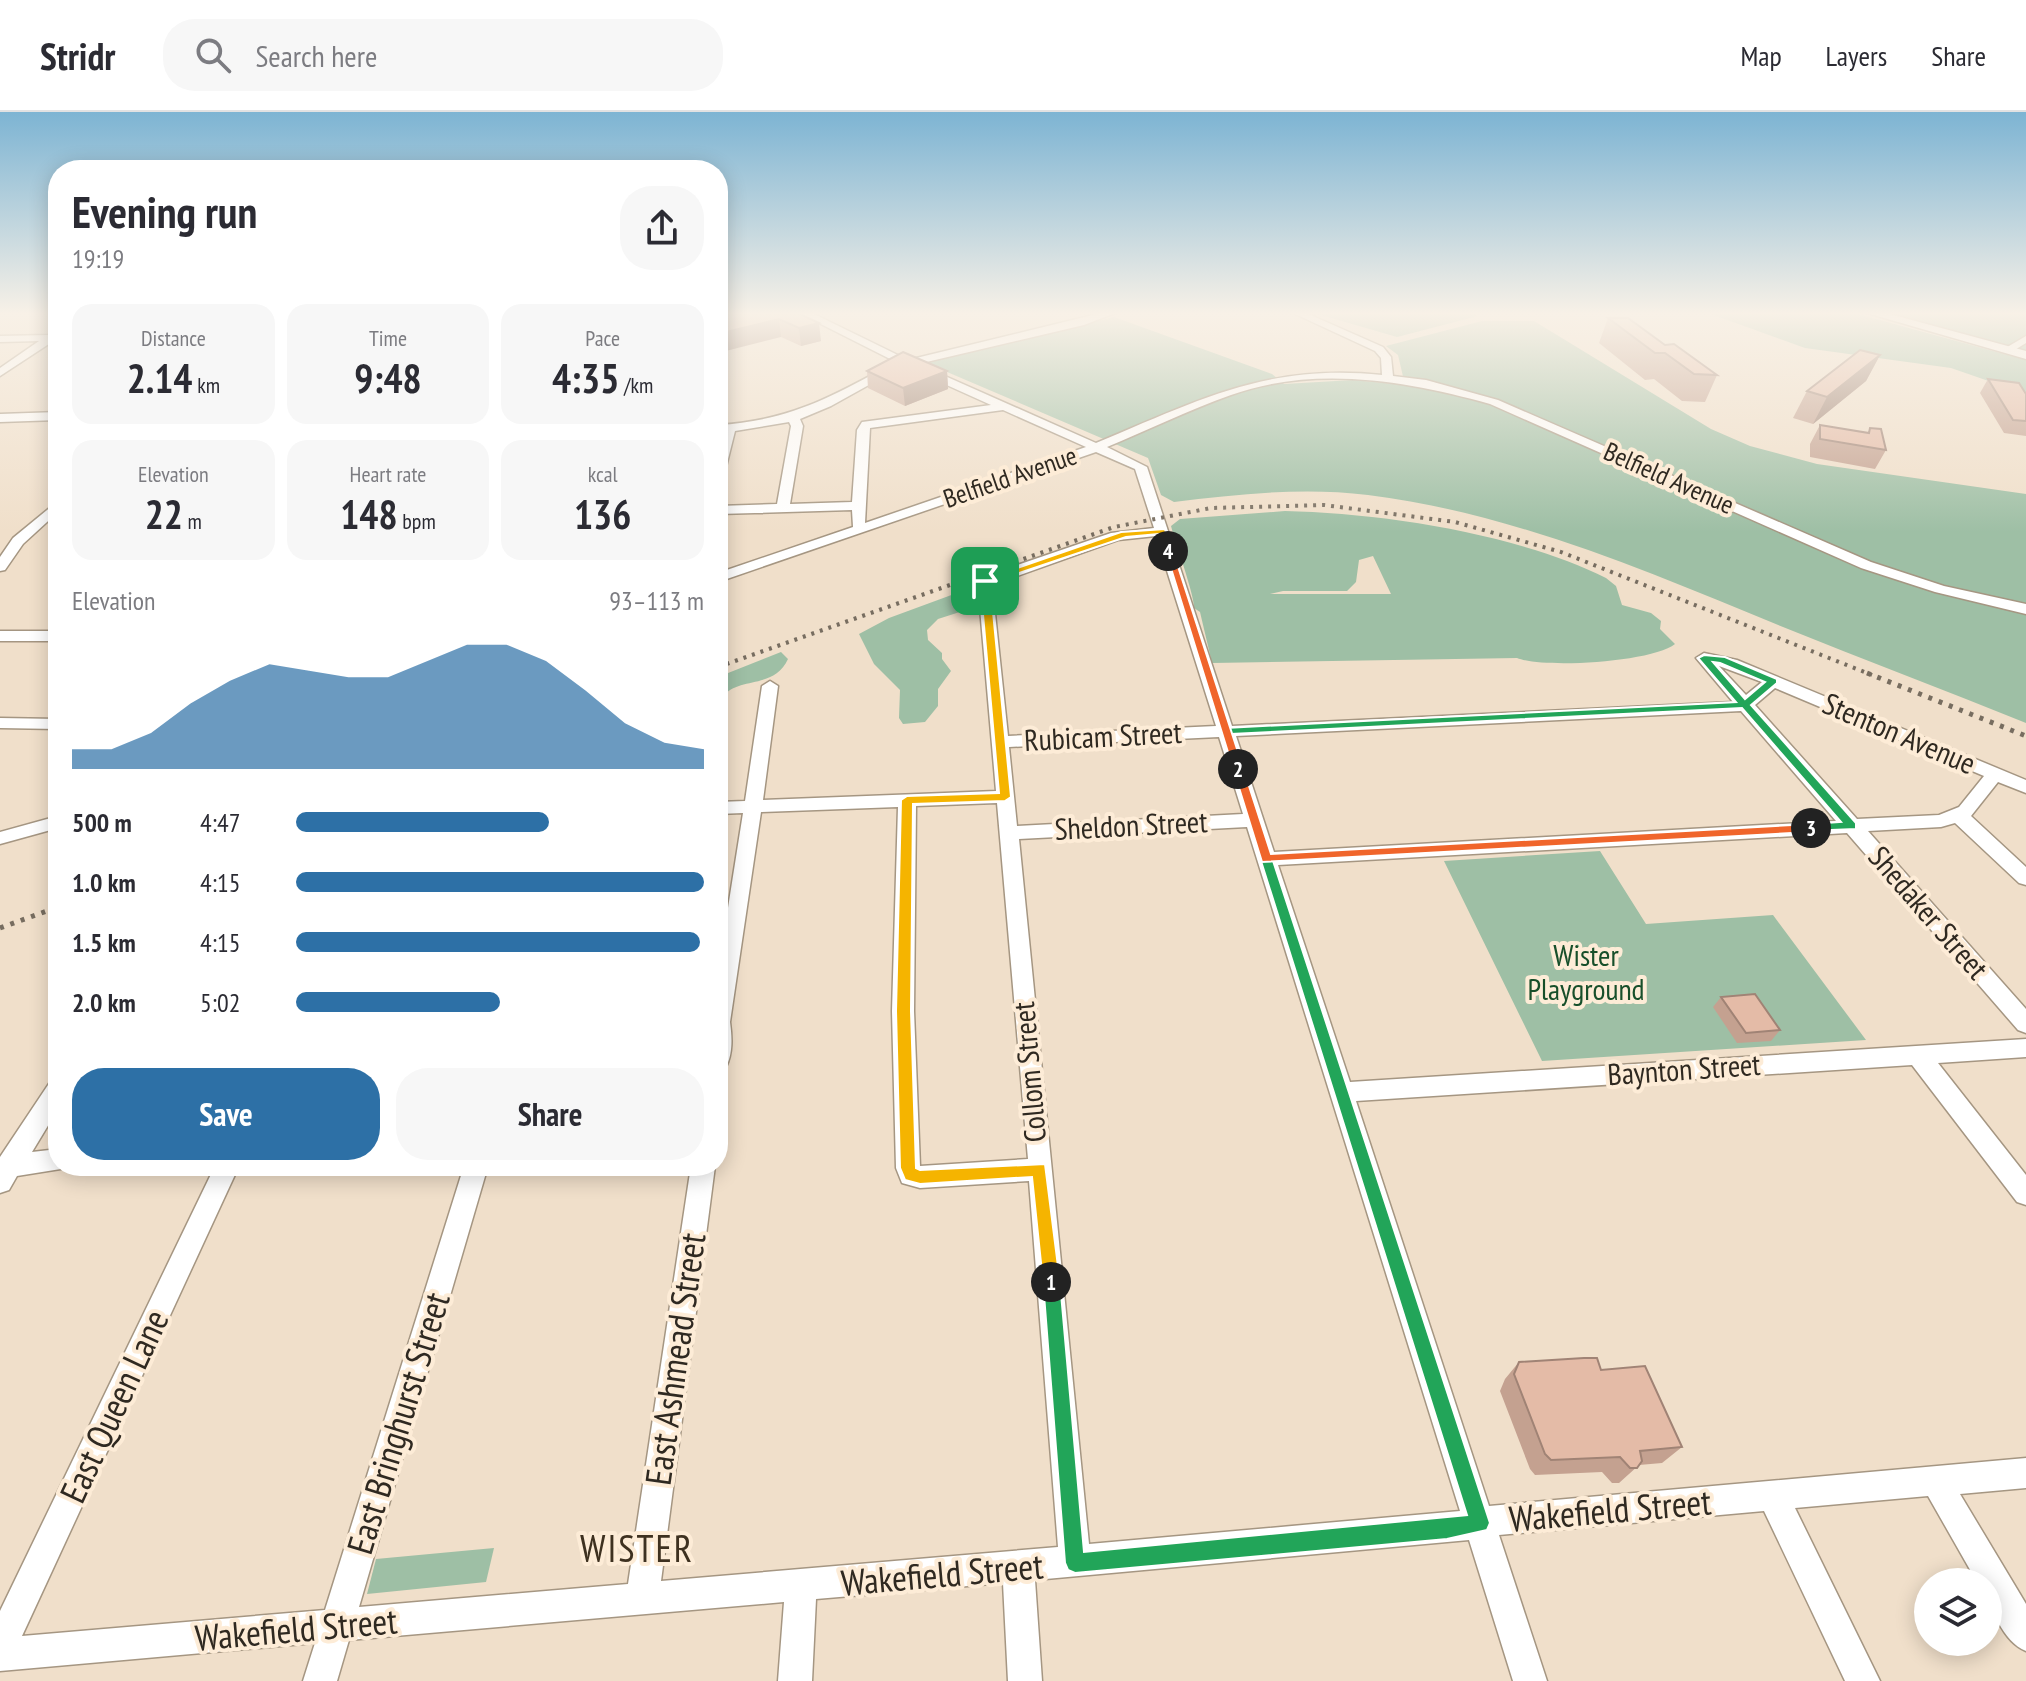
<!DOCTYPE html>
<html lang="en">
<head>
<meta charset="utf-8">
<style>
  :root { --surface:#fff; --page:#f7f7f7; --text:#2b2b33; --muted:#7c7c81; --line:#e1e1e2; --accent:#2d70a6 }
  body { margin:0; font-family:"PT Sans Narrow",sans-serif; background:var(--page); color:var(--text); height:100vh; display:flex; flex-direction:column; font-size:30px; white-space:nowrap }
  * { box-sizing:border-box; margin:0 }
  p { font-size:26px; color:var(--muted) }
  .icon { flex:none; width:44px; height:44px; fill:none; stroke:currentColor; stroke-width:2; stroke-linecap:round; stroke-linejoin:round }
  .map { position:relative; flex:1; overflow:hidden }
  .drawer { position:absolute; left:48px; top:48px; width:680px; height:1016px; display:flex; flex-direction:column; background:var(--surface); border-radius:32px; box-shadow:0 4px 20px #0003 }
  .drawer>* { flex:none }
  .controls { position:absolute; left:1914px; top:1456px; display:grid; gap:16px }
  .controls a { display:grid; place-items:center; width:88px; height:88px; border-radius:50%; background:var(--surface); box-shadow:0 4px 20px #0003; font-size:40px }
  .pin { position:absolute; display:grid; place-items:center; width:68px; height:68px; color:#fff; margin:-34px; border-radius:16px; box-shadow:0 4px 12px #0006 }
  .km { position:absolute; width:40px; height:40px; margin:-20px; border-radius:50%; background:#222; color:#fff; font-size:22px; line-height:40px; text-align:center }
  .round { display:grid; place-items:center; flex:none; width:84px; height:84px; border-radius:32px; background:var(--page) }
  .overview { display:flex; align-items:center; justify-content:space-between; height:136px; padding:0 24px }
  h1 { font-size:44px; font-weight:600; line-height:60px }
  .stats { display:grid; grid-template-columns:repeat(3,1fr); gap:12px; height:136px; padding:8px 24px }
  .stats div { display:grid; align-content:center; border-radius:20px; background:var(--page); text-align:center }
  .stats b { font-size:40px; font-weight:600 }
  .stats small { font-size:22px; font-weight:400 }
  .stats p { font-size:22px }
  .chart { height:224px; padding:16px 24px }
  .chart p { display:flex; justify-content:space-between }
  .chart svg { width:100%; height:144px; margin-top:8px; fill:var(--accent); opacity:.7 }
  .button { display:flex; gap:16px; margin-top:auto; padding:16px 24px }
  .button a { flex:1; height:92px; border-radius:32px; background:var(--accent); color:#fff; font-size:32px; font-weight:600; line-height:92px; text-align:center }
  .button a+a { background:var(--page); color:var(--text) }
  ul { padding:0 24px; list-style:none; font-size:26px }
  li { display:grid; grid-template-columns:128px 96px 1fr; align-items:center; height:60px }
  li i { height:20px; border-radius:10px; background:var(--accent) }
  header { display:flex; align-items:center; gap:48px; box-sizing:border-box; height:112px; padding:0 40px; background:var(--surface); border-bottom:2px solid var(--line) }
  header strong { font-size:38px }
  nav { display:flex; gap:44px; margin-inline-start:auto; font-size:28px }
  .search { width:560px; height:72px; background:var(--page); display:flex; align-items:center; gap:20px; box-sizing:border-box; padding:0 28px; border-radius:32px; color:var(--muted); font-size:30px }
  .map>svg:first-child { display:block }
  .green { fill:#9ebfa5; fill-rule:evenodd }
  .lines { fill:none; stroke-linecap:round; stroke-linejoin:round }
  .minor-casing { stroke:#a59682; stroke-width:3 }
  .major-casing { stroke:#a59682; stroke-width:3 }
  .minor { fill:#fff; fill-rule:evenodd }
  .major { fill:#fff; fill-rule:evenodd }
  .rail-far1 { stroke:#776d60; stroke-width:4; stroke-dasharray:3 6; stroke-linecap:butt }
  .rail { stroke:#776d60; stroke-width:5; stroke-dasharray:4 7; stroke-linecap:butt }
  .wall { fill:#c4a190 }
  .shaded-wall { fill:#a08375 }
  .building { fill:#e4bba7; stroke:#a08375; stroke-width:2 }
  .split-1 { fill:#f5b400; stroke:#fff; stroke-width:2 }
  .split-2 { fill:#22a559; stroke:#fff; stroke-width:2 }
  .split-3 { fill:#22a559; stroke:#fff; stroke-width:2; fill-rule:evenodd }
  .split-4 { fill:#f0652b; stroke:#fff; stroke-width:2 }
  .split-5 { fill:#f5b400; stroke:#fff; stroke-width:2 }
  .labels { text-anchor:middle; stroke-width:8; stroke-linejoin:round; paint-order:stroke }
  .far-street-label { font-size:26px; fill:#2f2921; stroke:#fdecd7 }
  .street-label { font-size:30px; fill:#2f2921; stroke:#fdecd7 }
  .park-label { font-size:30px; fill:#174f2a; stroke:#fdecd7 }
  .near-street-label { font-size:36px; fill:#2f2921; stroke:#fdecd7 }
  .near-neighbourhood-label { font-size:38px; letter-spacing:2px; fill:#3e3120; stroke:#fdecd7 }
</style>
</head>
<body>
<header>
<strong>Stridr</strong>
<div class="search"><svg class="icon" aria-label="search" viewBox="0 0 24 24"><circle cx="10" cy="10" r="6"/><path d="M15 15l6 6"/></svg>Search here</div>
<nav><a>Map</a><a>Layers</a><a>Share</a></nav>
</header>
<div class="map">
<svg width="2026" height="1569" viewBox="0 0 2026 1569">
  <rect width="100%" height="100%" fill="#f0dfca"/>
  <g class="green">
    <path d="M1314,201H1473L1478,204L1397,225Z"/>
    <path d="M1708,201H1854L2026,248V282L1951,256L1805,236Z"/>
    <path d="M1884,201H2026V239Z"/>
    <path d="M1114,205L1272,262L1284,272L1353,268L1405,273L1398,243L1386,234L1482,209H1534L1711,317L1750,334L1817,352L2026,382V611C1945,578 1864,548 1783,515C1649,460 1513,401 1368,383C1304,375 1238,382 1174,390L1161,383L1148,346L926,251Z"/>
    <path d="M1285,399C1383,401 1518,422 1606,466L1616,474L1622,493L1651,501L1661,509L1660,517L1675,532C1653,550 1544,557 1517,546L1212,551L1200,500L1194,496C1195,485 1175,429 1171,414L1180,407ZM1373,444L1391,482H1270L1283,479H1347L1356,470L1359,448Z"/>
    <path d="M965,478L971,481L966,498L938,507L927,518L928,528L942,541V547L951,559L938,577V594L925,610L903,612L899,606L900,578L874,552L859,522L889,506Z"/>
    <path d="M781,540L788,547C774,578 737,564 723,585C720,590 721,598 718,603V565Z"/>
    <path d="M1600,739L1646,812L1773,803L1866,928L1542,949L1444,749Z"/>
    <path d="M494,1436L486,1470L367,1482L376,1447Z"/>
  </g>
  <g class="lines">
    <defs>
      <g id="minor">
        <path d="M799,201H812L908,248L1101,201H1115L1084,213L918,252L1096,331C1199,288 1268,251 1382,263L1381,246L1375,239L1293,201H1306L1383,235L1391,245L1393,264L1426,268L1498,288L1871,450L1944,474L2026,492V502L1935,480L1861,456L1490,292C1407,269 1315,253 1231,283C1189,298 1148,318 1107,335L1147,355L1232,614L1733,590L1696,546L1704,541L1737,548L2026,668V681L1998,670L1971,704L2026,755V773L2019,771L1955,711L1941,715L1868,719L2026,897V921L2018,918L1847,721L1278,753L1350,970L2026,927V945L1938,951L2026,1063V1093L2017,1090L1912,953L1356,989L1489,1394L2026,1346V1376L1960,1382L2026,1492V1539C2003,1530 1988,1494 1988,1470H1977L1928,1384L1795,1396L1880,1569H1845L1764,1399L1499,1423L1547,1569H1513L1469,1428L1035,1468L1042,1569H1008L1003,1471L816,1487L812,1569H778L784,1490L349,1528L337,1569H303L315,1531L0,1559V1499L215,1054H239L22,1524L325,1498L464,1054H488L359,1495L628,1472L691,1054H715L661,1469L1058,1435L1029,1069L920,1076L902,1071L896,1056L892,899L898,695L761,700L730,910C732,925 733,941 726,955L718,957V859L743,701L718,702V690L745,689L762,574L770,569L778,574L763,688L996,679L978,473L985,464L1111,421L1154,416L1135,357L1096,340L718,470V461L853,415L852,398L718,402V394L777,392L791,314L789,310L735,319L724,363L718,367V339L723,320L718,321V313C786,309 828,287 886,255H894V259L831,294L800,307L803,314L790,392L852,390L857,318L862,310L991,293L900,252ZM1003,298L1086,335L865,411L870,316ZM1156,424L1216,614L1008,624L992,473L1118,428ZM1719,554L1762,570L1746,583ZM1775,576L1984,664L1959,695L1939,703L1857,707L1755,593ZM1741,599L1836,709L1274,740L1236,624ZM1219,625L1243,702L1017,714L1009,635ZM997,691L1028,1047L920,1054L914,899L916,694ZM1247,715L1460,1399L1089,1432L1019,727Z"/>
        <path d="M58,218V226L0,264V256L39,229L0,230V224L48,223Z"/>
        <path d="M2026,224V231L2013,239L2004,237Z"/>
        <path d="M58,300V308L0,310V302Z"/>
        <path d="M58,389V400L23,432L5,458L0,459V445L13,426Z"/>
        <rect x="0" y="519" width="58" height="10"/>
        <path d="M0,606L58,607V617L0,616Z"/>
        <path d="M58,704V716L0,732V720Z"/>
        <path d="M58,967V997L32,1040L58,1037V1054L67,1056L17,1064L9,1078L0,1081V1045L50,970Z"/>
      </g>
      <path id="major" d="M1867,201H1886L2026,239V247Z"/>
    </defs>
    <use href="#minor" class="minor-casing"/>
    <use href="#major" class="major-casing"/>
    <use href="#minor" class="minor"/>
    <use href="#major" class="major"/>
    <path class="rail-far1" d="M718,555L1114,415L1211,396L1324,393L1455,410L1561,440L1872,563"/>
    <g class="rail">
      <path d="M1867,561L2026,624"/>
      <path d="M0,816L58,795"/>
    </g>
  </g>
  <g class="wall">
    <path d="M718,201H798L821,229L801,234L781,225Z"/>
    <path d="M1608,206L1665,233L1717,263L1705,290L1682,289L1654,267L1645,268L1599,231Z"/>
    <path d="M1880,243L1866,269L1813,312L1793,306L1807,279Z"/>
    <path d="M867,259H947L948,277L905,294L868,276Z"/>
    <path d="M1988,267L2026,282V324L2004,321L1980,281Z"/>
    <path d="M1820,313L1868,321L1870,316L1886,338L1875,357L1810,345V332Z"/>
    <path d="M1721,885L1780,918L1771,929L1737,931L1713,895Z"/>
    <path d="M1519,1250L1601,1258L1682,1335L1662,1351L1639,1353L1619,1371H1612L1602,1360L1535,1363L1530,1357L1500,1279L1505,1267Z"/>
  </g>
  <g class="shaded-wall">
    <path d="M779,207L781,225L718,241V222Z"/>
    <path d="M819,211L821,229L801,234L799,216Z"/>
    <path d="M1880,243L1866,269L1813,312L1827,285Z"/>
    <path d="M947,259L948,277L905,294L903,276Z"/>
  </g>
  <g class="building">
    <path d="M718,201H798L819,211L799,216L779,207L718,222Z"/>
    <path d="M1608,206H1628L1665,233L1674,232L1717,263L1694,262L1665,241H1655Z"/>
    <path d="M1860,238L1880,243L1827,285L1807,279Z"/>
    <path d="M903,240L947,259L903,276L867,259Z"/>
    <path d="M1988,267L2019,271L2026,282V309L2013,308Z"/>
    <path d="M1820,313L1869,321L1870,316L1881,317L1886,338L1820,327Z"/>
    <path d="M1755,882L1780,918L1746,921L1721,885Z"/>
    <path d="M1584,1246H1597L1601,1258L1645,1254L1682,1335L1640,1339L1642,1349L1637,1356H1630L1620,1345L1551,1348L1545,1342L1514,1262L1519,1250Z"/>
  </g>
  <linearGradient id="sky" x2="0" y2="1"><stop stop-color="#7db4d3"/><stop offset="0.48" stop-color="#f8f1e7"/><stop offset="1" stop-color="#f8f1e7" stop-opacity="0"/></linearGradient>
  <rect width="2026" height="420" fill="url(#sky)"/>
  <path class="split-1" d="M985,466L990,469L1011,685L1005,689L913,692L911,899L916,1056L920,1058L1045,1052L1060,1170L1057,1176L1051,1178L1045,1176L1043,1170L1032,1065L920,1072L905,1068L900,1056L896,899L901,688L907,684L999,681L980,469Z"/>
  <path class="split-2" d="M1238,653L1243,657L1490,1411L1487,1418L1447,1427L1075,1461L1068,1458L1065,1451L1043,1170L1045,1164L1051,1162L1057,1164L1060,1170L1084,1440L1467,1403L1232,657Z"/>
  <path class="split-3" d="M1704,543L1725,545L1777,567V571L1751,593L1856,711V717L1806,719L1805,716L1811,712L1841,710L1742,596L1232,622L1243,657L1238,660L1232,657L1220,619L1225,616L1736,590L1698,546ZM1713,550L1720,551L1765,570L1745,587Z"/>
  <path class="split-4" d="M1165,437L1173,439L1271,742L1811,712L1817,716L1811,720L1262,750Z"/>
  <path class="split-5" d="M1165,417L1171,441L1163,439L1158,422L1126,425L989,471L980,469L1121,420Z"/>
  <g class="labels">
    <g class="far-street-label">
      <text transform="translate(1010 365) rotate(-19)" y="9">Belfield Avenue</text>
      <text transform="translate(1669 366) rotate(24)" y="9">Belfield Avenue</text>
    </g>
    <g class="street-label">
      <text transform="translate(1899 622) rotate(23)" y="10">Stenton Avenue</text>
      <text transform="translate(1103 625) rotate(-3)" y="10">Rubicam Street</text>
      <text transform="translate(1131 714) rotate(-3)" y="10">Sheldon Street</text>
      <text transform="translate(1928 801) rotate(49)" y="10">Shedaker Street</text>
      <text transform="translate(1684 958) rotate(-4)" y="10">Baynton Street</text>
      <text transform="translate(1030 960) rotate(-95)" y="10">Collom Street</text>
    </g>
    <g class="park-label">
      <text x="1586" y="854">Wister<tspan x="1586" dy="34">Playground</tspan></text>
    </g>
    <g class="near-street-label">
      <text transform="translate(675 1247) rotate(-82)" y="13">East Ashmead Street</text>
      <text transform="translate(114 1294) rotate(-65)" y="13">East Queen Lane</text>
      <text transform="translate(398 1311) rotate(-73)" y="13">East Bringhurst Street</text>
      <text transform="translate(1610 1398) rotate(-5)" y="13">Wakefield Street</text>
      <text transform="translate(942 1462) rotate(-5)" y="13">Wakefield Street</text>
      <text transform="translate(296 1517) rotate(-5)" y="13">Wakefield Street</text>
    </g>
    <g class="near-neighbourhood-label">
      <text x="637" y="1450">WISTER</text>
    </g>
  </g>
</svg>
<div class="controls">
<a><svg class="icon" aria-label="layers" viewBox="0 0 24 24"><path d="M12 4l9 5-9 5-9-5zM3 14l9 5 9-5"/></svg></a>
</div>
<div class="pin" style="left:985px;top:469px;background:#1e9e55"><svg class="icon" aria-label="arrive" viewBox="0 0 24 24"><path d="M6 21V4h12l-3 4 3 4H6"/></svg></div>
<b class="km" style="left:1051px;top:1170px">1</b>
<b class="km" style="left:1238px;top:657px">2</b>
<b class="km" style="left:1811px;top:716px">3</b>
<b class="km" style="left:1168px;top:439px">4</b>
<section class="drawer">
<div class="overview"><div><h1>Evening run</h1><p>19:19</p></div><a class="round"><svg class="icon" aria-label="share" viewBox="0 0 24 24"><path d="M12 15V3M7 8l5-5 5 5M5 13v7h14v-7"/></svg></a></div>
<div class="stats">
<div><p>Distance</p><b>2.14<small> km</small></b></div>
<div><p>Time</p><b>9:48</b></div>
<div><p>Pace</p><b>4:35<small> /km</small></b></div>
</div>
<div class="stats">
<div><p>Elevation</p><b>22<small> m</small></b></div>
<div><p>Heart rate</p><b>148<small> bpm</small></b></div>
<div><p>kcal</p><b>136</b></div>
</div>
<div class="chart"><p><span>Elevation</span>93–113 m</p>
<svg viewBox="0 0 160 44" preserveAspectRatio="none"><path d="M0 44V38L10 38L20 33L30 24L40 17L50 12L60 14L70 16L80 16L90 11L100 6L110 6L120 11L130 20L140 30L150 36L160 38V44z"/></svg>
</div>
<ul>
<li><b>500 m</b>4:47<i style="width:62%"></i></li>
<li><b>1.0 km</b>4:15<i style="width:100%"></i></li>
<li><b>1.5 km</b>4:15<i style="width:99%"></i></li>
<li><b>2.0 km</b>5:02<i style="width:50%"></i></li>
</ul>
<div class="button"><a>Save</a><a>Share</a></div>
</section>
</div>
</body>
</html>
